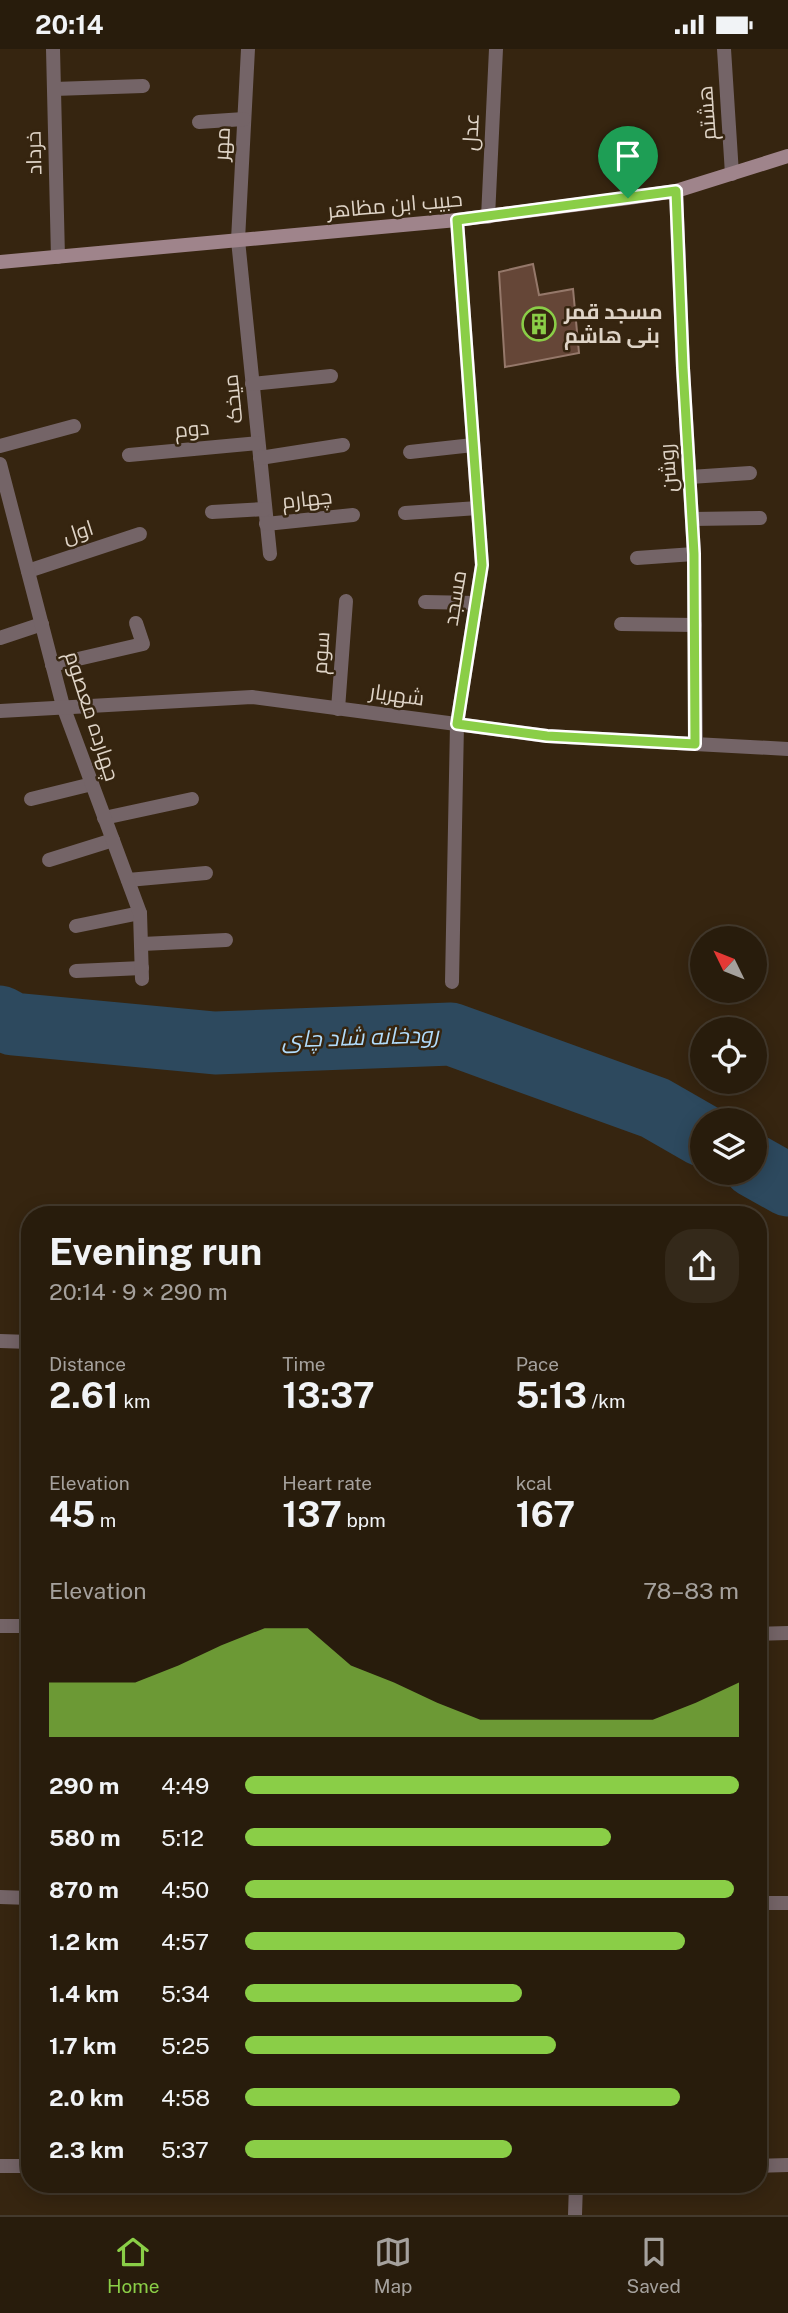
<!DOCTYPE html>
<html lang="en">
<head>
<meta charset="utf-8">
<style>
  :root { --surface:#281c0c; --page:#34291a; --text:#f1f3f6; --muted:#a5a19d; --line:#443a2d; --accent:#8ace47 }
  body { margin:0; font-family:"Public Sans",Cairo,sans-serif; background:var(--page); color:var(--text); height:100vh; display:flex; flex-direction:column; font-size:26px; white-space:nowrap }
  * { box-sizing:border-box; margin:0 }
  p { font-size:23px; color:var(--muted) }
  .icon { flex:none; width:38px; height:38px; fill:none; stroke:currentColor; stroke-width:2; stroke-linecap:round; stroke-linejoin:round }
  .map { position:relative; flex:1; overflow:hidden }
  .panel { position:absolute; left:21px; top:1157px; width:746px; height:987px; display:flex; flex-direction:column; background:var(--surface); border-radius:28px; box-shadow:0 4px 18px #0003,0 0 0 2px var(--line) }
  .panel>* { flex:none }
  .needle { width:46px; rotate:313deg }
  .tools { position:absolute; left:690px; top:877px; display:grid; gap:14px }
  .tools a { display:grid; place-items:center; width:77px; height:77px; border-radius:50%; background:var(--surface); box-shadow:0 4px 18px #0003,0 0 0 2px var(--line); font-size:35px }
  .pin { position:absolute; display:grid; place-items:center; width:60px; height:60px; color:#fff; margin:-72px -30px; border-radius:50% 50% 50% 0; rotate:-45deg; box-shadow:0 0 7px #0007 }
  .pin .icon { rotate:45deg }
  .round { display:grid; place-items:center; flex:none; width:74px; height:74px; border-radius:28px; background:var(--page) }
  .overview { display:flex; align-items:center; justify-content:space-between; height:119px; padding:0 28px }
  h1 { font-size:38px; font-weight:700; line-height:52px }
  .figures { display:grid; grid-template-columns:repeat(3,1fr); gap:10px; height:119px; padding:7px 28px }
  .figures div { display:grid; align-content:center }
  .figures b { font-size:35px; font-weight:700 }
  .figures small { font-size:19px; font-weight:400 }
  .figures p { font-size:19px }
  .chart { height:196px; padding:14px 28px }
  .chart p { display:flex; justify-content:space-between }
  .chart svg { width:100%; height:126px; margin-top:7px; fill:var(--accent); opacity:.7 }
  ul { padding:0 28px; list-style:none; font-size:23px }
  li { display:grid; grid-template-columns:112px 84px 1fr; align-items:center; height:52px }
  li i { height:18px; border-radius:9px; background:var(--accent) }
  .status { display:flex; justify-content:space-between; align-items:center; height:49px; padding:0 35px; background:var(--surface); direction:ltr }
  .status svg { height:19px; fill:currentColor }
  .tabs { display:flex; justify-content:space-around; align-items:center; height:98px; border-top:2px solid var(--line); background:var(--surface); font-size:19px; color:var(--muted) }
  .tabs a { display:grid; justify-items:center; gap:4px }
  .tabs .on { color:var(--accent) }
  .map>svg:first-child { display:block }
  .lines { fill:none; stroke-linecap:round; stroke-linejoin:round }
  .river { stroke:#2d495e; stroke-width:63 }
  .building { fill:#654637; stroke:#95786a; stroke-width:2 }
  .lane { stroke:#746467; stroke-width:14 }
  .street { stroke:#746467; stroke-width:14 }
  .secondary { stroke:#9f848b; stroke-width:14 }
  .route-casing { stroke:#fff; stroke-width:14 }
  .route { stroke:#8ace47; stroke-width:9 }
  .labels { text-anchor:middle; stroke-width:5; stroke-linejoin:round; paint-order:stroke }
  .street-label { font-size:21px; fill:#dfd4c7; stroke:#362510 }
  .poi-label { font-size:21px; font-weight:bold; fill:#dfd4c7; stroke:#362510; text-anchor:start }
  .water-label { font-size:23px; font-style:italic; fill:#b1dcfc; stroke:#362510 }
</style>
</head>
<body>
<div class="status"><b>20:14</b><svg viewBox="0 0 49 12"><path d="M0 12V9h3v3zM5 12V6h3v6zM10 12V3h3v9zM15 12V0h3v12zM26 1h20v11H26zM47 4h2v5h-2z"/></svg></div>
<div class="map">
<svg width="788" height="2166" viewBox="0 0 788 2166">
  <rect width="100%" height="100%" fill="#362510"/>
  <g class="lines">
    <g class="river">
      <path d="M0,968L13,975L215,994L451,985L655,1059L702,1086"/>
      <path d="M754,1117L788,1136"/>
    </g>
  </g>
  <path class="building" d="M533,215L539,246L573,240L579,304L505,318L499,223Z"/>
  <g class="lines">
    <g class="lane">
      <path d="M54,40L143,37"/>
      <path d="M0,397L74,377"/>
      <path d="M692,470L760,469"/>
      <path d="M28,522L140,485"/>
      <path d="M0,589L42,575"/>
      <path d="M52,616L143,595L136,574"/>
      <path d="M31,750L92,735"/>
      <path d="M104,769L192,750"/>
      <path d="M49,811L113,791"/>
      <path d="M128,831L206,824"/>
      <path d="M76,877L140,864"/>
      <path d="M76,922L142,919"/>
    </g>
    <g class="street">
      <path d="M53,0L58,208"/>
      <path d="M248,0L238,191L270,505"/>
      <path d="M724,0L732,125"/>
      <path d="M199,73L244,70"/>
      <path d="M676,142L683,319L694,505L696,695"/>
      <path d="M488,168L496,0"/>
      <path d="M252,335L331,327"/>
      <path d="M410,403L473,396"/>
      <path d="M129,406L258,394"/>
      <path d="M260,409L343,396"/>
      <path d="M0,415L63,657L140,864L142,930"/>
      <path d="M690,428L750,424"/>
      <path d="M212,463L265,460"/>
      <path d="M405,464L478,459"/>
      <path d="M266,475L353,466"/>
      <path d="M637,509L694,505"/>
      <path d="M425,553L476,554"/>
      <path d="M621,575L695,576"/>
      <path d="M338,660L346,552"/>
      <path d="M0,662L252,648L547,687L788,700"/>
      <path d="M142,895L226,891"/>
      <path d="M452,933L457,675L482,516L457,171"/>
      <path d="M0,1292L30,1293"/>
      <path d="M0,1577H30"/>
      <path d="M758,1585L788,1584"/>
      <path d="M0,1848L30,1849"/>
      <path d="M758,1854H788"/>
      <path d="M0,2117H30"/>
      <path d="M758,2117L788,2116"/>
      <path d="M575,2166L576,2135"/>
    </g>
    <path class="secondary" d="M0,213L457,171L628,149L676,142L788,107"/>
  </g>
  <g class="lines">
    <defs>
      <path id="route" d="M676,142L683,319L694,505L695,695L547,687L457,675L482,516L457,171Z"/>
    </defs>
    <use href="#route" class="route-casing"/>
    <use href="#route" class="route"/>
  </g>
  <defs>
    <symbol id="building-ring" viewBox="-11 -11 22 22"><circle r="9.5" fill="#362510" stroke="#8ace47" stroke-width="1.5"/><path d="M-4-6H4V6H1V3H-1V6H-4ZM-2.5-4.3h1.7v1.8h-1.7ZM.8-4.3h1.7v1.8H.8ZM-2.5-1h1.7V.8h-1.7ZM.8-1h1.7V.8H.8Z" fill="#8ace47"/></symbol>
  </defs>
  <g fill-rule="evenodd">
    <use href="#building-ring" x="520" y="256" width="38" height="38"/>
  </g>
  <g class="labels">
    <g class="street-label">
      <text transform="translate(707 64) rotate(-94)" y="7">هشتم</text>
      <text transform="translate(471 83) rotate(-87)" y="7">عدل</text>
      <text transform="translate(222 95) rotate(-87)" y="7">مهر</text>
      <text transform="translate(34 104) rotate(-91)" y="7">خرداد</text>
      <text transform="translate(395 156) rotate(-5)" y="7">حبیب ابن مظاهر</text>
      <text transform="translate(233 350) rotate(-96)" y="7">میخک</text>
      <text transform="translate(192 380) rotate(-5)" y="7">دوم</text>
      <text transform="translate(668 419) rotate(-94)" y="7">روشن</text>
      <text transform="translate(307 450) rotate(-6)" y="7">چهارم</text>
      <text transform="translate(78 483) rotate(-18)" y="7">اول</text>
      <text transform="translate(455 549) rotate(-81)" y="7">مسجد</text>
      <text transform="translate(321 604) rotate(-86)" y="7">سوم</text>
      <text transform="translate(397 646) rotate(8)" y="7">شهریار</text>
      <text transform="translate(92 667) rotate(72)" y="7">چهارده معصوم</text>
    </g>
    <g class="poi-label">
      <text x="564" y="270">مسجد قمر<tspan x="564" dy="24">بنی هاشم</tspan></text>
    </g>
    <g class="water-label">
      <text transform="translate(360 988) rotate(-2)" y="8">رودخانه شاد چای</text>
    </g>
  </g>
</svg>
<div class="tools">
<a><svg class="needle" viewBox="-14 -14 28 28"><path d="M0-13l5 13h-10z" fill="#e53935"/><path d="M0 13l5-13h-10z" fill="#a5a19d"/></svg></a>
<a><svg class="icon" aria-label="locate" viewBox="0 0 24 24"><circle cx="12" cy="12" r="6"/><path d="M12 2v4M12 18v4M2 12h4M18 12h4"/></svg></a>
<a><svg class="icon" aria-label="layers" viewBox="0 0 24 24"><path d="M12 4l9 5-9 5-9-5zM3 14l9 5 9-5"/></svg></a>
</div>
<div class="pin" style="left:628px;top:149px;background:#1e9e55"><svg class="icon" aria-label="arrive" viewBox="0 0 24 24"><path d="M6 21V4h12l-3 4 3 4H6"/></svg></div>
<section class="panel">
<div class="overview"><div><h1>Evening run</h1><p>20:14 · 9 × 290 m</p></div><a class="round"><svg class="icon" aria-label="share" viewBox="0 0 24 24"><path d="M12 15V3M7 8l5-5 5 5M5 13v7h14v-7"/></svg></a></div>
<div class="figures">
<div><p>Distance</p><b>2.61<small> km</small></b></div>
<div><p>Time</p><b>13:37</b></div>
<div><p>Pace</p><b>5:13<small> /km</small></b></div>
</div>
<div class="figures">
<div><p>Elevation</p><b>45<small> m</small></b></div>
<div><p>Heart rate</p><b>137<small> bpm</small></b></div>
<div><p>kcal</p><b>167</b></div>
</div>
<div class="chart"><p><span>Elevation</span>78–83 m</p>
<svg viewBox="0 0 160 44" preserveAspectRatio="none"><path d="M0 44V25L10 25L20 25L30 19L40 12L50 6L60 6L70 19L80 25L90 32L100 38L110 38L120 38L130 38L140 38L150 32L160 25V44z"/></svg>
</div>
<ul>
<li><b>290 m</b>4:49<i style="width:100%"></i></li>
<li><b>580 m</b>5:12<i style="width:74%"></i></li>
<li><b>870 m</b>4:50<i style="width:99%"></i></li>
<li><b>1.2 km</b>4:57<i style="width:89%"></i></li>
<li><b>1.4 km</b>5:34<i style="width:56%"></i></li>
<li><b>1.7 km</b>5:25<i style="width:63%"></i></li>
<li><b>2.0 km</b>4:58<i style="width:88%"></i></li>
<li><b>2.3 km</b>5:37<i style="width:54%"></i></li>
</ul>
</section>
</div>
<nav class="tabs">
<a class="on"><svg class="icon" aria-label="home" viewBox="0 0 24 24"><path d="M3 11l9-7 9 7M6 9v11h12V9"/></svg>Home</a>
<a><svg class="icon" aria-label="map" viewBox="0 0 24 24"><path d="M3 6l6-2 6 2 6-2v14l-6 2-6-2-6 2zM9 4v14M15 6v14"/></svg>Map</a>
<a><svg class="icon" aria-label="saved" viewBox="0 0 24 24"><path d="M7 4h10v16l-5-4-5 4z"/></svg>Saved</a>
</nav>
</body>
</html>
